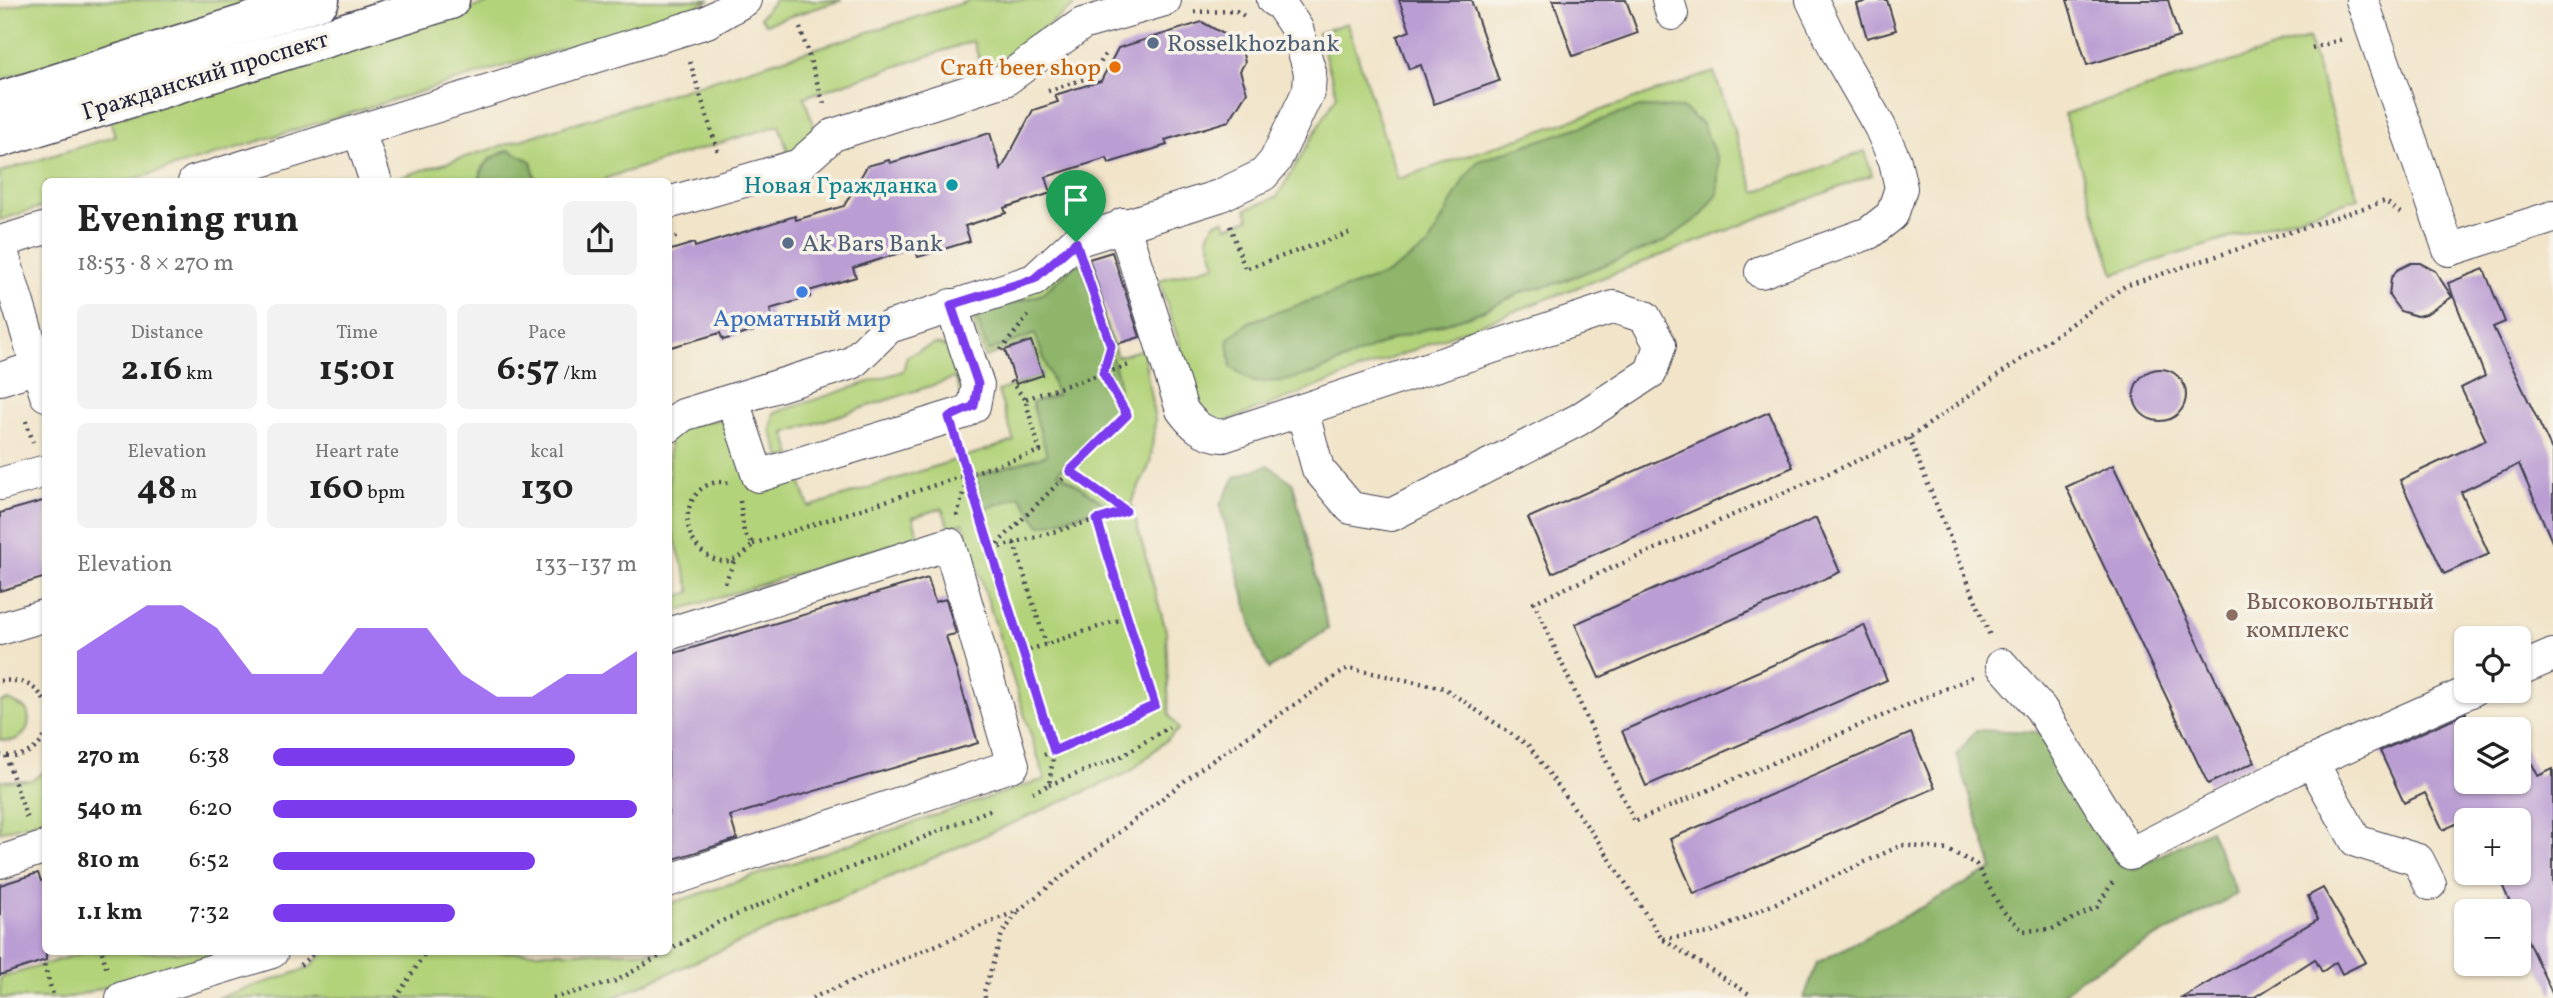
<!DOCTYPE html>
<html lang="en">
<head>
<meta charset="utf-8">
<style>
  :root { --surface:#fff; --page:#f2f2f2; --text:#222; --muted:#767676; --accent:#7c3aed }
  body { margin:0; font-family:Vollkorn,serif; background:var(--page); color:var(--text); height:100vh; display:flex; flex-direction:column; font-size:26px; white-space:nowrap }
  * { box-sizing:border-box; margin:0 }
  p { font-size:23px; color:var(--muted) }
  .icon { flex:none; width:38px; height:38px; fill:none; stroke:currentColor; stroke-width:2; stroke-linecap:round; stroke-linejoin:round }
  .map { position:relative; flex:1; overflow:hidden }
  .panel { position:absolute; left:42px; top:178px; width:630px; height:777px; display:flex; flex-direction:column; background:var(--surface); border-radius:10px; box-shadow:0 2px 5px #0004 }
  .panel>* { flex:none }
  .tools { position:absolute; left:2454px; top:626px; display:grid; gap:14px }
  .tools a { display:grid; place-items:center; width:77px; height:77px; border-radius:10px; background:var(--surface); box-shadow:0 2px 5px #0004; font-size:35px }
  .pin { position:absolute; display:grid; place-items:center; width:60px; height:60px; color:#fff; margin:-72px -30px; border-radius:50% 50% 50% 0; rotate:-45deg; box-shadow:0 0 7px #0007 }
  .pin .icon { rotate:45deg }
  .round { display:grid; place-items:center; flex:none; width:74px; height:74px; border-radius:10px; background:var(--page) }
  .headline { display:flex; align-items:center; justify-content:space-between; height:119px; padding:0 35px }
  h1 { font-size:38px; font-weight:700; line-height:52px }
  .stats { display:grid; grid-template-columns:repeat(3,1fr); gap:10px; height:119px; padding:7px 35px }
  .stats div { display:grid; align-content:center; border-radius:10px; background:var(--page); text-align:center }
  .stats b { font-size:35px; font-weight:700 }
  .stats small { font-size:19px; font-weight:400 }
  .stats p { font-size:19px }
  .chart { height:196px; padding:14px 35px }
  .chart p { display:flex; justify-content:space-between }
  .chart svg { width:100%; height:126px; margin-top:7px; fill:var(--accent); opacity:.7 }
  ul { padding:0 35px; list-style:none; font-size:23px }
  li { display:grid; grid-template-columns:112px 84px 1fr; align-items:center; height:52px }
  li i { height:18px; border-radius:9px; background:var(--accent) }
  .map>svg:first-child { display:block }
  .green { fill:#b3d37a; stroke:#6a7a5a; stroke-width:2 }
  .forest { fill:#8eb56a; stroke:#586c52; stroke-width:2 }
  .building { fill:#ba9dd3 }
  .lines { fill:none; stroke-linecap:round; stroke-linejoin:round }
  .minor-casing { stroke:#413f50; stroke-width:34 }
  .major-casing { stroke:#413f50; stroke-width:41 }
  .path { stroke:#413f50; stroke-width:4.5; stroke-dasharray:2 5; stroke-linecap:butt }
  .minor { stroke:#fff; stroke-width:32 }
  .major { stroke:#fff; stroke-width:38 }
  .route-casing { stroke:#fff; stroke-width:14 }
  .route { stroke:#7c3aed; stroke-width:9 }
  .service-dot { fill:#5c6f8a; stroke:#f7f3e8; stroke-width:2.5 }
  .food-dot { fill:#e8710a; stroke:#f7f3e8; stroke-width:2.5 }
  .culture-dot { fill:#0f9aa8; stroke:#f7f3e8; stroke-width:2.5 }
  .shop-dot { fill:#3f7fe0; stroke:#f7f3e8; stroke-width:2.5 }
  .education-dot { fill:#8d6e63; stroke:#f7f3e8; stroke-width:2.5 }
  .labels { text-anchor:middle; stroke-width:7; stroke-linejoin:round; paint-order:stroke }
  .service-label { font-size:24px; fill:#4e5e75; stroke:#f7f3e8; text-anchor:start }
  .food-label { font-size:24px; fill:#c56008; stroke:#f7f3e8; text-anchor:end }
  .street-label { font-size:24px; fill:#22223b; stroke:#f7f3e8 }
  .culture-label { font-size:24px; fill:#0d838f; stroke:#f7f3e8; text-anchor:end }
  .shop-label { font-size:24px; fill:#366cbe; stroke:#f7f3e8 }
  .education-label { font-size:24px; fill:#785e54; stroke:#f7f3e8; text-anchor:start }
</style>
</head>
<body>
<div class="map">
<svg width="2553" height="998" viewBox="0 0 2553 998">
  <rect width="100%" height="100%" fill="#f7f3e8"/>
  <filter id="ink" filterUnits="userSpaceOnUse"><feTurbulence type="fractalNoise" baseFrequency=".0143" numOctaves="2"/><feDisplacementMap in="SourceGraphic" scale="14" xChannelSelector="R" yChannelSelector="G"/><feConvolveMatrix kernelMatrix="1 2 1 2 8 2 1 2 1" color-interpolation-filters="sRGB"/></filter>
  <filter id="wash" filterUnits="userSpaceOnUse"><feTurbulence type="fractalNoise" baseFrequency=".00686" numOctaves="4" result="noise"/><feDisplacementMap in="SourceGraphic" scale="28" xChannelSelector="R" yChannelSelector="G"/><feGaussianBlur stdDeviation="1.57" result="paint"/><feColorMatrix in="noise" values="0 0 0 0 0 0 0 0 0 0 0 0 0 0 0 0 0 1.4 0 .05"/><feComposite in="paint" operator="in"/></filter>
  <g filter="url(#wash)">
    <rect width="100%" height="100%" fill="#f1e4c9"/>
    <g class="green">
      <path d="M33,0H260L0,80V10Z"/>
      <path d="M498,0H710L688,10L125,182H46L45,206L0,220V172L115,136L110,120Z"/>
      <path d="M775,0H842L766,24L760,17Z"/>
      <path d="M972,0H1072L1074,6L984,73L973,41L804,97L815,129L810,140L790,158L779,125L606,178V182H536L531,161L492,157L482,167L479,182H395L394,179Z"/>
      <path d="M1347,23L1398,179L1714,72L1755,192L1865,151L1872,175L1224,422L1209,418L1201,410L1159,280L1216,265L1208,237L1214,223L1224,220L1227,227L1249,219L1246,209L1277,197L1337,95L1318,33Z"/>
      <path d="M2308,38L2358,198L2114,274L2064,114Z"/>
      <path d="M1086,260L1117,357L1143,349L1155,422L1150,464L1131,503L1166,631L1169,715L1179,729L1130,772L612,998H217L310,968L323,952H668L669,904L1045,779L963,523L949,527L942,508L913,517L918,536L669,613V599L691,592L669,520V439L683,427L721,419L733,434L751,490L798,476L809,507L1014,441L998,391L1042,375L1031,341L985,357L971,314Z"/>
      <path d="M934,344C957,343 964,380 971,399L963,402L955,378L785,433L792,455L781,458L771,430L774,413L903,371L907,356Z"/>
      <path d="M9,700L26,709C35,728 20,746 0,739V702Z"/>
      <path d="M45,771V819L0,832V781L32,780Z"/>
      <path d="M85,952H224L68,998H0V978Z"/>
    </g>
    <g class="forest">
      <path d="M1640,107L1682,108L1702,124L1718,161V193L1702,215L1664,242L1558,283L1525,291L1473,315L1393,339L1315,373L1284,381L1253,382L1231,367L1228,339L1249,322L1387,274L1428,246L1464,179L1478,161Z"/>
      <path d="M509,150L531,161L536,182H479C483,162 491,157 509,150Z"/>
      <path d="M1081,264L1118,376L1120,412L1058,472L1108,506L1040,526L1020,496L985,509L975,476L1047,455L1032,403L1057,395L1035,334L988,351L976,316L1042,294L1074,266Z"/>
      <path d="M1268,465L1293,483L1328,629L1269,669L1258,648L1220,505L1235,477Z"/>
      <path d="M1976,730L2040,732L2111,843L2132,870L2210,830L2237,894L2080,978L2059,998H1804L1817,963L1993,869L1957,755Z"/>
    </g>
    <g id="blocks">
      <g class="building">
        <path d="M1399,0H1471L1499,81L1434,104L1421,65L1409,69L1397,36L1410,31Z"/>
        <path d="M1553,0H1626L1638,33L1573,56Z"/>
        <path d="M1871,0H1887L1896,30L1867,38L1857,4Z"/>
        <path d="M2067,0H2168L2179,37L2087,65Z"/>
        <path d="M1202,22L1240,43L1245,62L1240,71L1247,92L1229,121L1165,140L1167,145L1109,163L1107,158L1046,177L1051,193L1004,208L1006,213L965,226L970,241L918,257L915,248L853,268L856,277L809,291L810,297L770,309L774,325L723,340L720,333L668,348V251L694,243L695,247L795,216L796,220L844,206L867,166L889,160L890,163L990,133L1001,170L1033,110L1058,102L1055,95L1101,81L1118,48Z"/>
        <path d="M1112,252L1140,337L1117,344L1089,259Z"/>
        <path d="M2411,263H2420L2435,271L2452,297L2426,314L2417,316L2400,311L2389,296L2391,278L2397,270Z"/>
        <path d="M2484,269L2505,322L2493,327L2553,452V544L2519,464L2461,492L2489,554L2444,574L2400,480L2486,440L2461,388L2485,376L2448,283Z"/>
        <path d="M1031,341L1043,375L1016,384L1005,350Z"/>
        <circle cx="2160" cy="395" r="26"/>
        <path d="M1769,412L1793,467L1552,573L1528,518Z"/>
        <path d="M2113,465L2255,762L2208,784L2066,487Z"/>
        <path d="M46,500V577L0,591V513Z"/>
        <path d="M1816,518L1840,572L1599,678L1575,624Z"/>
        <path d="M928,578L935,602L946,599L956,634L946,636L978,743L730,816L737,839L668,861V655Z"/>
        <path d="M1864,625L1887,680L1646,786L1622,731Z"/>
        <path d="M2466,713V782H2518V735L2538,776L2553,769V995L2518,920V912H2514L2497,873H2518V821H2462L2443,830L2425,793L2404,803L2380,751Z"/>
        <path d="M1911,733L1935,788L1694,894L1670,839Z"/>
        <path d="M38,873L41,881L46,880V960L0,975V885Z"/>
        <path d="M2323,888L2366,962L2342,974L2336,962L2322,972L2315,959L2254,998H2182L2318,919L2308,896Z"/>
      </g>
    </g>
  </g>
  <g filter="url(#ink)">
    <use href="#blocks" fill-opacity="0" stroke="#413f50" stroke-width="2"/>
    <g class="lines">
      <defs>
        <g id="minor">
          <path d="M1668,0L1672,14"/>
          <path d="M2362,0L2449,250L2553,217"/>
          <path d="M359,131L376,182"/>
          <path d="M194,182L707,22L745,0"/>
          <path d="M668,203L799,165L833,135L1005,80L1082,24L1165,0"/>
          <path d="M1123,224L1182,410C1194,426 1203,434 1223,436L1614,307L1645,317L1660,345L1651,372L1578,420L1391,515L1351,508L1318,469L1302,410"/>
          <path d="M0,242L46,228"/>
          <path d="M0,245L46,395"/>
          <path d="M1761,272L1869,233L1892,215L1901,188L1895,161L1880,127L1838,54L1812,0"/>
          <path d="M0,379L37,367"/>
          <path d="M733,401L758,476L963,413L974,406L978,385L951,305"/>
          <path d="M668,427L683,415L852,363L889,327L1034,280L1076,241L1219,196L1263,175L1275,161L1309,90L1310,72L1297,29L1281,5L1273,0"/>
          <path d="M0,484L46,471"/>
          <path d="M0,629L46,615"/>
          <path d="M668,634L949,544L1013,765L668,881"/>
          <path d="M2002,665L2041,709L2130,854L2293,770L2471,691"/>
          <path d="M2518,670L2553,655"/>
          <path d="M2312,762L2356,841L2418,860L2430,884"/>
          <path d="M0,862L46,847"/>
          <path d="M122,998L272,952"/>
        </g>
        <g id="major">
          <path d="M0,101L320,0"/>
          <path d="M0,138L450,0"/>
        </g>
      </defs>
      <use href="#minor" class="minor-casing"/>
      <use href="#major" class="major-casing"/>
      <g class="path">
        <path d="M1194,12L1236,11L1246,17"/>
        <path d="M800,28L824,104"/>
        <path d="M2312,48L2343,39"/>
        <path d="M690,62L719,155"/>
        <path d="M1048,91L1093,76L1107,51"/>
        <path d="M1230,226L1245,269L1349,233"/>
        <path d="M668,240L681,235"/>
        <path d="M1001,350L1028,316"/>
        <path d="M1010,381L1025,399"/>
        <path d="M26,421L33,442"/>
        <path d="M1909,438L1991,638"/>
        <path d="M959,445L1054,751L1049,785L1033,792"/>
        <path d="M728,483C718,480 705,484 698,492C664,531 721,591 753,544L744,533L740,501"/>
        <path d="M957,516L968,474"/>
        <path d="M1014,543L1046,644"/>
        <path d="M753,544L1040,451L1025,399L1132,364"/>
        <path d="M992,549L1127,415L1103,374L1111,346L1087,273"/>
        <path d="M993,549L1126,511L1070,471"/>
        <path d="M725,583L734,561"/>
        <path d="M1023,652L1128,617L1097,520"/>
        <path d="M1973,677L1634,822L1534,602L1909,438L2125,286L2385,201L2403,215"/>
        <path d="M0,681C20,679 37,684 46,704"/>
        <path d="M0,755C19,758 37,753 46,734"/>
        <path d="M1044,755L1155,705L1128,617"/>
        <path d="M6,756L28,822"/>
        <path d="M1049,785L1120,757L1169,727"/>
        <path d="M1663,939L1711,933L1902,845L1948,850L1976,864L2002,910L2023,931L2052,929L2097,907L2114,880"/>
        <path d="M668,951L717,923L992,809"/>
        <path d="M102,952L107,970"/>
        <path d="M44,965L54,998"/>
        <path d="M300,965L315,952"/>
        <path d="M396,998L426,952"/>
        <path d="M553,998L616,981L667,952"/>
        <path d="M812,998L1019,910L1200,769L1348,668L1444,688L1529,746L1596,838L1662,939L1749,994L1751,998"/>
        <path d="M985,998L984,992L1002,934L1018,912"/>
      </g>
      <use href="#minor" class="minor"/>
      <use href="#major" class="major"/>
    </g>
  </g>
  <g class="lines" filter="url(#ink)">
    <defs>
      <path id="route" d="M1076,242L1111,346L1103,373L1127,415L1070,471L1126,511L1097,520L1155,705L1054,751L949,417L974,406L978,384L951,305L1034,279Z"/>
    </defs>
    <use href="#route" class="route-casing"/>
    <use href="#route" class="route"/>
  </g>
  <g class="service-dot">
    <circle cx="1153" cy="43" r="7"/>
    <circle cx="788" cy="243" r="7"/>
  </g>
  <circle class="food-dot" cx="1115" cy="67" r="7"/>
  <circle class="culture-dot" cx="952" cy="185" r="7"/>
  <circle class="shop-dot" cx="802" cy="292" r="7"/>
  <circle class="education-dot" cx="2232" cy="615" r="7"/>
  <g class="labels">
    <g class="service-label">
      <text x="1167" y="51">Rosselkhozbank</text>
      <text x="802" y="251">Ak Bars Bank</text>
    </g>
    <g class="food-label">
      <text x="1101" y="75">Craft beer shop</text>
    </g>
    <g class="street-label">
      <text transform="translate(205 75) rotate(-17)" y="8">Гражданский проспект</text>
    </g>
    <g class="culture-label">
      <text x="938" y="193">Новая Гражданка</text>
    </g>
    <g class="shop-label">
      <text x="802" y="326">Ароматный мир</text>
    </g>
    <g class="education-label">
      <text x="2246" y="609">Высоковольтный<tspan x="2246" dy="28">комплекc</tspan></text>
    </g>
  </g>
</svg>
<div class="tools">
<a><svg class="icon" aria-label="locate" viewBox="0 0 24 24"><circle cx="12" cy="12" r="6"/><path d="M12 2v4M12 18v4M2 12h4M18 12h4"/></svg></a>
<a><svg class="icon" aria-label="layers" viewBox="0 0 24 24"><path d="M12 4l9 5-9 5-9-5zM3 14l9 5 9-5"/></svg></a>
<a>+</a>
<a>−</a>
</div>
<div class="pin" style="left:1076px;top:242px;background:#1e9e55"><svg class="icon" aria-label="arrive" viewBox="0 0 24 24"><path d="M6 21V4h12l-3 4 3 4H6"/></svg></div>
<section class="panel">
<div class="headline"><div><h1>Evening run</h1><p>18:53 · 8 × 270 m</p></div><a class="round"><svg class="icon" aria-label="share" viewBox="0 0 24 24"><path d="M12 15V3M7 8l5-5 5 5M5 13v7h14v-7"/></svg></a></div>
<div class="stats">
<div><p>Distance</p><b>2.16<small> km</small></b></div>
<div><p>Time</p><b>15:01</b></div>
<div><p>Pace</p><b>6:57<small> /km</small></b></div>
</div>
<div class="stats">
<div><p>Elevation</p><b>48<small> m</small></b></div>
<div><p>Heart rate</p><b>160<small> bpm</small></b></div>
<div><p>kcal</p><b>130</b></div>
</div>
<div class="chart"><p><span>Elevation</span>133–137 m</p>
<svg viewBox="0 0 160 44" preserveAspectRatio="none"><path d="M0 44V22L10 14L20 6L30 6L40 14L50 30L60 30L70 30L80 14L90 14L100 14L110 30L120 38L130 38L140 30L150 30L160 22V44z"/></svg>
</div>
<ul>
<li><b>270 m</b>6:38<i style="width:83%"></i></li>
<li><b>540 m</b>6:20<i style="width:100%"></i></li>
<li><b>810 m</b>6:52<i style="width:72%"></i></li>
<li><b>1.1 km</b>7:32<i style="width:50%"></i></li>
</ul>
</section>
</div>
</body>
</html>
